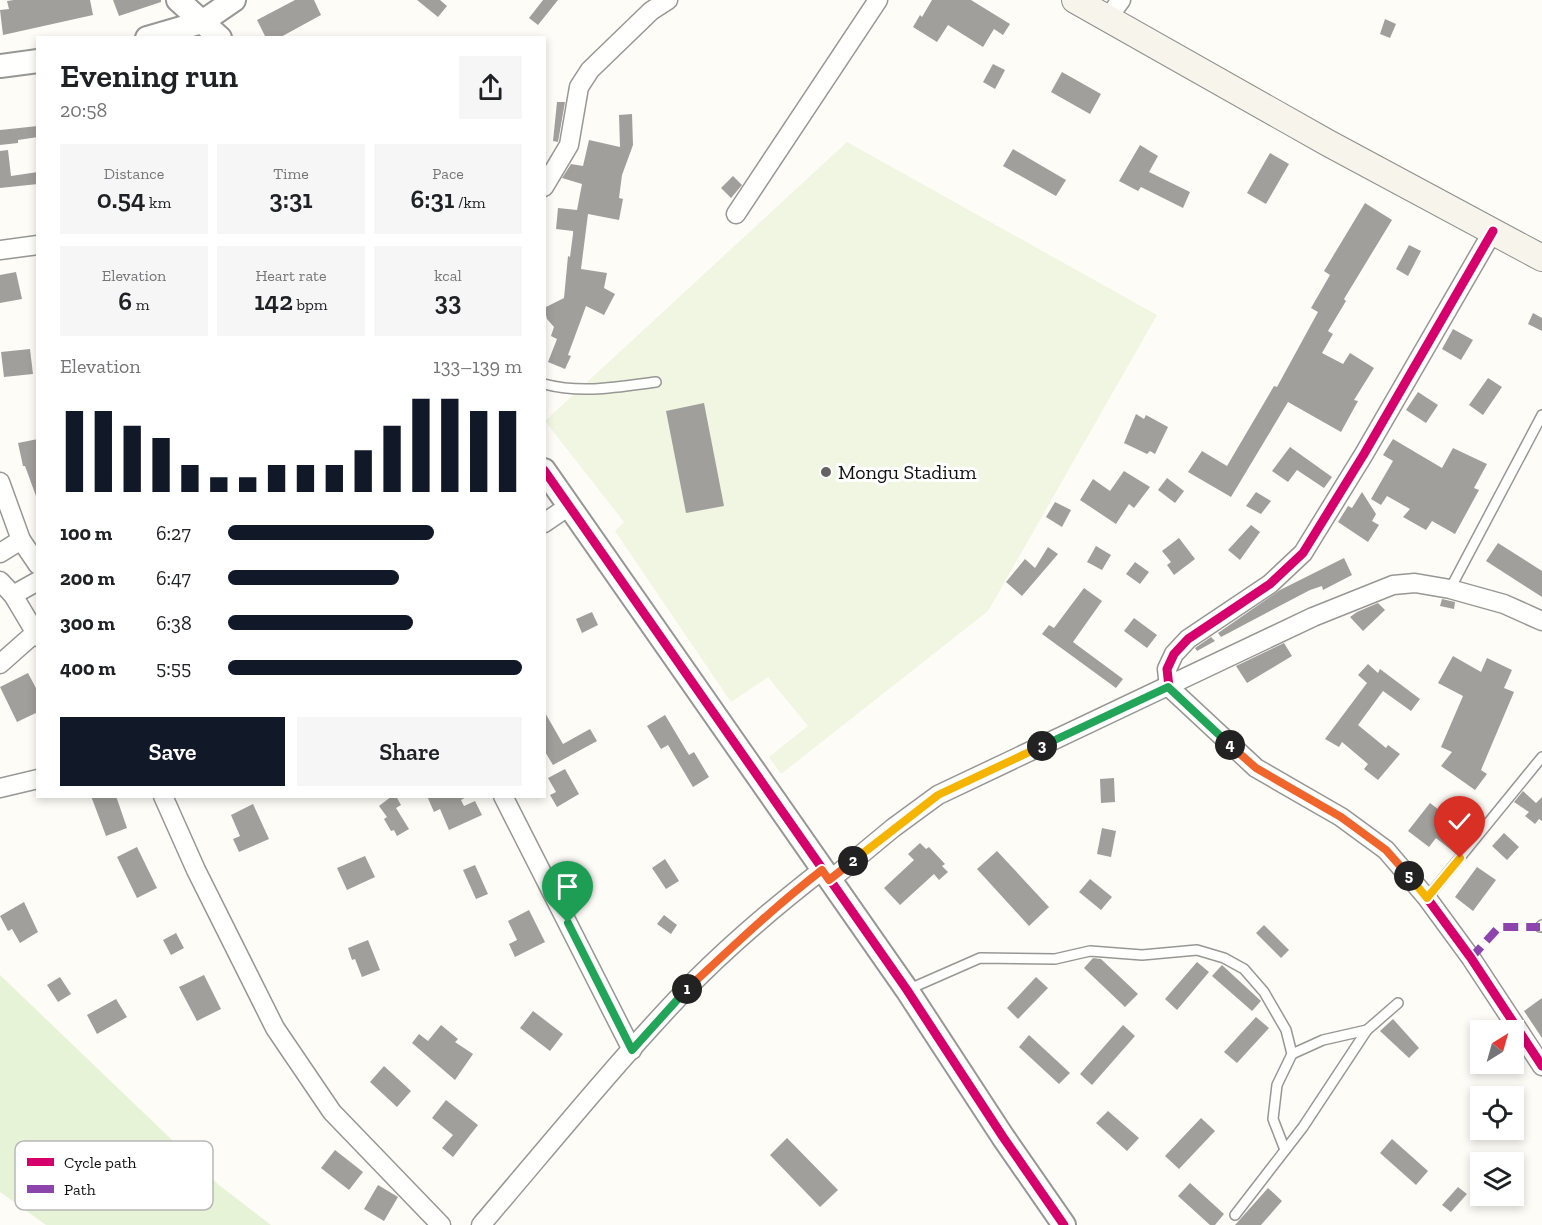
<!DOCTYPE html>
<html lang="en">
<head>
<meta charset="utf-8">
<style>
  :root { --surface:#fff; --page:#f6f6f6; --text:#202124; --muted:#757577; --accent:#111827 }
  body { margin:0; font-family:"Zilla Slab",serif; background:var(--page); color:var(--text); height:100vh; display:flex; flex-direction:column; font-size:22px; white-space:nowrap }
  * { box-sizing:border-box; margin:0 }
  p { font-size:20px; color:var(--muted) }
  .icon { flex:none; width:33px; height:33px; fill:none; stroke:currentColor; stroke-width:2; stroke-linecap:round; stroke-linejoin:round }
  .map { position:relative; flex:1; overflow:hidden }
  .drawer { position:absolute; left:36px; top:36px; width:510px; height:762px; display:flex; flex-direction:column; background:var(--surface); border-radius:0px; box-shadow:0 3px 9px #0003 }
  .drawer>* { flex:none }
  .needle { width:39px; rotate:37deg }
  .fabs { position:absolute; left:1470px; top:1020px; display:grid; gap:12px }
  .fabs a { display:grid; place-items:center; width:54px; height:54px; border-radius:0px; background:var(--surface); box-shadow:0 3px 9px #0003; font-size:30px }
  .pin { position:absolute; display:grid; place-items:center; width:51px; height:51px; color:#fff; margin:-62px -26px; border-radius:50% 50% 50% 0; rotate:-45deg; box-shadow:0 0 6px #0007 }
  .pin .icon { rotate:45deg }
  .km { position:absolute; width:30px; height:30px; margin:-15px; border-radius:50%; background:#222; color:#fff; font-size:16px; line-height:30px; text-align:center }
  .round { display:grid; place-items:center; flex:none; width:63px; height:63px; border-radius:0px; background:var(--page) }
  .summary { display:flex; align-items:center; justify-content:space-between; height:102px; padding:0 24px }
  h1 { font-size:33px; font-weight:600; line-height:45px }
  .stats { display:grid; grid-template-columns:repeat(3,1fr); gap:9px; height:102px; padding:6px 24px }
  .stats div { display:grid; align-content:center; border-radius:0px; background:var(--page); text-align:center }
  .stats b { font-size:26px; font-weight:600 }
  .stats small { font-size:16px; font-weight:400 }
  .stats p { font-size:16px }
  .chart { height:168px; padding:12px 24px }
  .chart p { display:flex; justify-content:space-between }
  .chart svg { width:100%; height:108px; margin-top:6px; stroke:var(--accent); stroke-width:6 }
  .primary-button { display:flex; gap:12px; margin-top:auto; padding:12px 24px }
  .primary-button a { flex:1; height:69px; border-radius:0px; background:var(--accent); color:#fff; font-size:24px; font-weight:600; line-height:69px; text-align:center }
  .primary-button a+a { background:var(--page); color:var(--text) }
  ul { padding:0 24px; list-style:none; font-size:20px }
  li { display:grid; grid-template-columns:96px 72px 1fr; align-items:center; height:45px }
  li i { height:15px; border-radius:8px; background:var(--accent) }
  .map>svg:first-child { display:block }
  .green { fill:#e7f3d7 }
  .pitch { fill:#f0f6e1 }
  .building { fill:#a19f9c }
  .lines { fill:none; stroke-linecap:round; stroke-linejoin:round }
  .service-casing { stroke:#979795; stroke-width:12 }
  .minor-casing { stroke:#979795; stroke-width:21 }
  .tertiary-casing { stroke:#979795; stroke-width:26 }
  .secondary-casing { stroke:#8e8d8b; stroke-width:28 }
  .service { stroke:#fffffe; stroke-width:9 }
  .minor { stroke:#fffffe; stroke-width:18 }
  .tertiary { stroke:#fffffe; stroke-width:22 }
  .secondary { stroke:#f6f4eb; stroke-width:26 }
  .quiet { stroke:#8e44ad; stroke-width:8; stroke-dasharray:15 8; stroke-linecap:butt }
  .cycleway-casing { stroke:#fff; stroke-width:13 }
  .cycleway { stroke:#d6006c; stroke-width:9 }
  .split-1-casing { stroke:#fff; stroke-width:12 }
  .split-2-casing { stroke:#fff; stroke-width:12 }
  .split-3-casing { stroke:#fff; stroke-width:12 }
  .split-4-casing { stroke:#fff; stroke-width:12 }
  .split-5-casing { stroke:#fff; stroke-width:12 }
  .split-6-casing { stroke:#fff; stroke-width:12 }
  .split-1 { stroke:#22a559; stroke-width:8 }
  .split-2 { stroke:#f0652b; stroke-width:8 }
  .split-3 { stroke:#f5b400; stroke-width:8 }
  .split-4 { stroke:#22a559; stroke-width:8 }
  .split-5 { stroke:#f0652b; stroke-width:8 }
  .split-6 { stroke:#f5b400; stroke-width:8 }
  .poi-dot { fill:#646362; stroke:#fff; stroke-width:2 }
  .labels { text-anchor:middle; stroke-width:6; stroke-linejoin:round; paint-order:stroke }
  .poi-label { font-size:20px; fill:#111; stroke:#fff; text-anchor:start }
  .key { fill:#fff; stroke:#b8b8b8; stroke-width:1.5 }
  .key-label { font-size:16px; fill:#111 }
</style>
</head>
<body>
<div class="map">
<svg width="1542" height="1225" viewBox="0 0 1542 1225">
  <rect width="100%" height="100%" fill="#fdfcf7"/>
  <path class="green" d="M0,975L219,1185L271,1225H46L0,1192Z"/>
  <path class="pitch" d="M847,142L1157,315L988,611L781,774L769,757L808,726L768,677L731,702L615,531L624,522L545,421Z"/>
  <g class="building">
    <path d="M14,0H90L93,15L3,35L0,10L9,9L7,1Z"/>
    <path d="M113,0H161V2L119,16Z"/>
    <path d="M295,0H314L321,15L279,38H266L257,20Z"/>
    <path d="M417,0H440L447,6L438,17Z"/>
    <path d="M543,0H558L538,25L529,18Z"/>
    <path d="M932,0H971L1010,24L1003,35L994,29L983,47L948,25L937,42L913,27L920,15L922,17Z"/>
    <path d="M1385,19L1396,24L1390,38L1380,34Z"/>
    <path d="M993,64L1005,70L995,89L983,82Z"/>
    <path d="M1062,72L1101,94L1090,114L1051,92Z"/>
    <path d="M557,102H565L558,142L553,141Z"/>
    <path d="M632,114L633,145L622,175L619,198L623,199L619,220L588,214L581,269L607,273L604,288L615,294L604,315L586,306L568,355L571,356L565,369L548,362L557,339L551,336L554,327L547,319L544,308L564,298L568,256L570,257L573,234V231L556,229L558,208L577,210L582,184L562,178L571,164L583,166L589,140L620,147L619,115Z"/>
    <path d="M38,126V137L18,140V143L0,145V130Z"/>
    <path d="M1140,145L1158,156L1149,172L1190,192L1183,208L1141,187L1138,191L1119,181Z"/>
    <path d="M1013,149L1066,180L1056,196L1003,166Z"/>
    <path d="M8,150L11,176L38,172V184L0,188V151Z"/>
    <path d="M1270,153L1289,164L1266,204L1247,193Z"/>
    <path d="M733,176L742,185L731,198L721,188Z"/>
    <path d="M1365,203L1392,220L1344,299L1346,301L1328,331L1333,334L1322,353L1343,364L1350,353L1374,368L1354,400L1358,401L1341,432L1288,402L1231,497L1188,472L1202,451L1227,466L1274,386L1277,387L1318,312L1311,308L1330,275L1324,271Z"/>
    <path d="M1409,245L1421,251L1408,276L1396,269Z"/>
    <path d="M16,272L22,299L0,303V275Z"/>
    <path d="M1533,313L1542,318V331L1528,324Z"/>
    <path d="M1453,329L1473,340L1461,360L1442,349Z"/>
    <path d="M30,349L33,374L4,377L1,352Z"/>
    <path d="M1488,378L1502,387L1483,415L1469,405Z"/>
    <path d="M1418,392L1438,405L1426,423L1406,410Z"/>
    <path d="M704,403L724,506L686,513L666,411Z"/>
    <path d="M1136,414L1144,419L1146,415L1168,427L1155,454L1150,451L1147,454L1124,443Z"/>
    <path d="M38,439V496H36L25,466H23L18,443Z"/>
    <path d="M1393,439L1442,468L1453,448L1487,464L1474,488L1479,490L1455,534L1432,521L1426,530L1403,517L1410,509L1387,496L1381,505L1371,499L1393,461L1383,455Z"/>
    <path d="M1290,447L1332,477L1324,488L1297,470L1288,482L1272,471Z"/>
    <path d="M1124,471L1150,487L1134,508L1129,504L1116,524L1080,500L1093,479L1110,491Z"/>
    <path d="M1167,478L1184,491L1175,503L1158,490Z"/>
    <path d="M1256,492L1271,501L1261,514L1246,506Z"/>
    <path d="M1362,492L1376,514L1372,521L1379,525L1368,542L1338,522L1348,506L1352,508Z"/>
    <path d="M1055,502L1071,510L1062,527L1046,517Z"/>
    <path d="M1251,525L1260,532L1240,560L1228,550Z"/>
    <path d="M1179,538L1195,559L1174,575L1167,565L1171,562L1162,551Z"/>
    <path d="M1498,543L1542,571V597L1486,561Z"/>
    <path d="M1096,546L1111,555L1102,570L1087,562Z"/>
    <path d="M1048,547L1058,554L1022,596L1006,582L1025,559L1035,568Z"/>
    <path d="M1344,558L1352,575L1323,590L1322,586L1310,590L1221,637L1218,633L1280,590Z"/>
    <path d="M1135,562L1149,572L1140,584L1126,574Z"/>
    <path d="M1084,588L1102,601L1073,642L1123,679L1116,688L1042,634L1049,625L1054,628Z"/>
    <path d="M1442,599L1455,602L1454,609L1440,606Z"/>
    <path d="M1378,603L1385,610L1363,631L1350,617L1357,612Z"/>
    <path d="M592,612L598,625L582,633L576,619Z"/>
    <path d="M1134,618L1157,635L1147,648L1124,631Z"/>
    <path d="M1211,637L1215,641L1197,651L1195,648Z"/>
    <path d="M1284,643L1292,656L1247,683L1236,666Z"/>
    <path d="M1453,656L1481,672L1487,658L1512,670L1504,688L1514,692L1481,770L1487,774L1475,790L1441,766L1452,752L1441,747L1463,696L1438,683Z"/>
    <path d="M1368,664L1378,673L1380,669L1420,699L1411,711L1383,691L1358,725L1386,748L1388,745L1400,754L1378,780L1364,769L1368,764L1342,742L1339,747L1325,739L1367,683L1358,675Z"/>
    <path d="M28,673L38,692V712L17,722L0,687Z"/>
    <path d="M544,711L563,744L590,729L597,741L553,765L544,750Z"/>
    <path d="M665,715L689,755L694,752L709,777L693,787L668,745L661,749L647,726Z"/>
    <path d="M565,769L579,794L557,807L550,795L556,792L548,778Z"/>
    <path d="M1114,778L1115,802L1101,803L1100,779Z"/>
    <path d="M1523,791L1536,803L1542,797V821L1539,819L1535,824L1525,816L1529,812L1514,802Z"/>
    <path d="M91,796H116L127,828L106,836Z"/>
    <path d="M392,796H396L401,805L396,808L409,829L397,836L394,830L391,831L384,819L387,817L379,806Z"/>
    <path d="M427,796H468L461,800L464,806L475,801L482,815L449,830L440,809L434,812Z"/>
    <path d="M1430,803L1451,819L1448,822L1467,838L1455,853L1436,838L1429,847L1408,831Z"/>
    <path d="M253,804L269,839L239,852L233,839L240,836L231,815Z"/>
    <path d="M1102,828L1116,831L1111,857L1097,854Z"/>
    <path d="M1504,833L1519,847L1507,860L1492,846Z"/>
    <path d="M920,843L926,849L929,847L945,864L942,866L948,872L939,880L934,874L900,905L884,888L914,860L908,854Z"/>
    <path d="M137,847L157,888L137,898L117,857Z"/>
    <path d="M997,851L1049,907L1029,926L977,869Z"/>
    <path d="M365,856L375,877L347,890L337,868Z"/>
    <path d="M665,859L679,881L666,889L652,868Z"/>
    <path d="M475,865L488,894L476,899L463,870Z"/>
    <path d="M1477,867L1496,880L1473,911L1455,897Z"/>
    <path d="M1090,879L1112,897L1101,910L1079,892Z"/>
    <path d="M24,902L38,932L20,943L12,929L8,931L0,916Z"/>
    <path d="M529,910L545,942L515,957L509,944L517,940L508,921Z"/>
    <path d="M664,915L677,925L671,934L657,924Z"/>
    <path d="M1264,925L1289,950L1281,958L1256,933Z"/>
    <path d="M176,933L184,948L171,955L163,940Z"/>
    <path d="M368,940L380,970L362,977L355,959L352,960L348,948Z"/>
    <path d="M1093,958L1101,959L1138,994L1125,1007L1084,968Z"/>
    <path d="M1197,962L1209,972L1177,1010L1165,999Z"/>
    <path d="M1222,965L1261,1001L1252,1011L1212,976Z"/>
    <path d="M204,975L221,1009L197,1021L179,987Z"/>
    <path d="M60,977L71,994L58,1002L47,985Z"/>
    <path d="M1036,977L1048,988L1018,1019L1007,1008Z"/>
    <path d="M1542,998V1038L1524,1011Z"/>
    <path d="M116,999L127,1017L97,1034L87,1015Z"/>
    <path d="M533,1011L563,1034L550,1051L520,1028Z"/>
    <path d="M1256,1017L1269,1028L1237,1063L1224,1052Z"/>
    <path d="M1393,1019L1419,1048L1409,1058L1380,1031Z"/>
    <path d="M441,1025L458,1039L455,1042L473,1054L455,1080L412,1043L419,1034L428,1041Z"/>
    <path d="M1123,1025L1135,1036L1092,1085L1080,1074Z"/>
    <path d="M1029,1035L1070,1073L1059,1084L1019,1047Z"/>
    <path d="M384,1066L411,1091L397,1107L370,1082Z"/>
    <path d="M446,1100L478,1125L453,1157L442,1148L453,1135L432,1118Z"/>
    <path d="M1108,1111L1139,1138L1127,1151L1096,1123Z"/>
    <path d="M1201,1118L1215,1131L1179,1169L1165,1156Z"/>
    <path d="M787,1138L838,1190L820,1207L770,1155Z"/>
    <path d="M1392,1139L1428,1171L1416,1185L1380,1153Z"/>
    <path d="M335,1150L363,1172L349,1190L321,1168Z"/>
    <path d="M1190,1183L1224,1214L1215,1225H1210L1178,1196Z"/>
    <path d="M378,1185L398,1197L384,1221L364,1209Z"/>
    <path d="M1458,1187L1467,1194L1451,1212L1442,1205Z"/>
    <path d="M1268,1188L1282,1201L1261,1225H1235Z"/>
  </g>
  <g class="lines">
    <defs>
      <g id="service">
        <path d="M544,384C582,394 618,387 656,382"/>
        <path d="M1450,589L1542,415"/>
        <path d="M1427,898L1542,757"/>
        <path d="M1540,927L1542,925"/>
        <path d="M907,990L980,958L1055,959L1090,951L1142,955L1197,950L1224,958L1244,969L1264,992L1286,1030L1292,1054L1277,1085L1273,1119L1285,1150"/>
        <path d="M1292,1054L1323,1040L1367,1030"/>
        <path d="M1235,1215L1303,1127L1367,1030L1398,1003"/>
      </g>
      <g id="minor">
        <path d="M1107,19L1121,0"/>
        <path d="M544,187L569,145L579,87L590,70L651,11L668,0"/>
        <path d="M736,214L878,0"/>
        <path d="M1493,231L1364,454L1303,553L1270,584L1188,639L1174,654L1167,669L1169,687L1256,768L1341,817L1386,850L1427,898L1471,958L1542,1066"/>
        <path d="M0,250L38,245"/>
        <path d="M0,482L21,540L38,565"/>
        <path d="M544,523L569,506"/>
        <path d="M0,553L21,540"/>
        <path d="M0,581L13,595L38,637"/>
        <path d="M13,595L38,581"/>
        <path d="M0,664L35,633"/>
        <path d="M0,788L38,779"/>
        <path d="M163,796L196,870L275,1028L332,1112L441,1225"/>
        <path d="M503,796L632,1050"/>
        <path d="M829,881L893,828L938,795L1313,617L1393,585L1415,583L1450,589L1504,604L1542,621"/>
        <path d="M481,1225C546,1149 610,1070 679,997C722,951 772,909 822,870"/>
      </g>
      <g id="tertiary">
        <path d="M178,0L220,38"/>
        <path d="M147,38L202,22L234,0"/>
        <path d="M0,66L38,61"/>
        <path d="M544,470L907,990L1003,1137L1064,1225"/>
      </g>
      <path id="secondary" d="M1075,0L1328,143L1542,258"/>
    </defs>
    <use href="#service" class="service-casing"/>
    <use href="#minor" class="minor-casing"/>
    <use href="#tertiary" class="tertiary-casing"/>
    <use href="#secondary" class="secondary-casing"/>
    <use href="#service" class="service"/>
    <use href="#minor" class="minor"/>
    <use href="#tertiary" class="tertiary"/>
    <use href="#secondary" class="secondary"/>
    <path class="quiet" d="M1471,958L1499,927H1540"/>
    <defs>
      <g id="cycleway">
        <path d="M1493,231L1364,454L1303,553L1270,584L1188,639L1174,654L1167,669L1169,687L1256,768L1341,817L1386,850L1427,898L1471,958L1542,1066"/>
        <path d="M544,470L907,990L1003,1137L1064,1225"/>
      </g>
    </defs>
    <use href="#cycleway" class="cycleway-casing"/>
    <use href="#cycleway" class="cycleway"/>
  </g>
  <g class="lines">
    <defs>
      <path id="split-1" d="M568,923L632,1050L687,989"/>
      <path id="split-2" d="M687,989C731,948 774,907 822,870L829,880L853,861"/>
      <path id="split-3" d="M853,861L938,795L1042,746"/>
      <path id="split-4" d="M1042,746L1168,687L1230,745"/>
      <path id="split-5" d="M1230,745L1256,768L1341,817L1386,850L1409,876"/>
      <path id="split-6" d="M1409,876L1427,898L1460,858"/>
    </defs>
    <use href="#split-1" class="split-1-casing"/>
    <use href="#split-2" class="split-2-casing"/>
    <use href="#split-3" class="split-3-casing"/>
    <use href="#split-4" class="split-4-casing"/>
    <use href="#split-5" class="split-5-casing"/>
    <use href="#split-6" class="split-6-casing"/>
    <use href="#split-1" class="split-1"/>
    <use href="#split-2" class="split-2"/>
    <use href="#split-3" class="split-3"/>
    <use href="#split-4" class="split-4"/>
    <use href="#split-5" class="split-5"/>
    <use href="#split-6" class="split-6"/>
  </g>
  <circle class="poi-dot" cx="826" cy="472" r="6"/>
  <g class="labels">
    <g class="poi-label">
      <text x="838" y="479">Mongu Stadium</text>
    </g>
  </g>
  <rect x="15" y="1141" width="198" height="69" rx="9" class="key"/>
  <rect x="27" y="1158" width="27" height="8" fill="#d6006c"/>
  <rect x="27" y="1185" width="27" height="8" fill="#8e44ad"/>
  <g class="key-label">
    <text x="64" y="1168">Cycle path</text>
    <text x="64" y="1195">Path</text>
  </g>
</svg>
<div class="fabs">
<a><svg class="needle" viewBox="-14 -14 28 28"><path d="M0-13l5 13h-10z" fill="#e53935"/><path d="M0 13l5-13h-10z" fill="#757577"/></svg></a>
<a><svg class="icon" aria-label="locate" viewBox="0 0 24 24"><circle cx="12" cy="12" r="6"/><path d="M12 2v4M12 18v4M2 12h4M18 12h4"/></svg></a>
<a><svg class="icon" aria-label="layers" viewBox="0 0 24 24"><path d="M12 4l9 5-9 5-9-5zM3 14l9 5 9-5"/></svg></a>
</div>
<div class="pin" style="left:568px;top:923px;background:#1e9e55"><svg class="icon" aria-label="arrive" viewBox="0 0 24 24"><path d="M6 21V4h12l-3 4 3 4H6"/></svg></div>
<div class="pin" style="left:1460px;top:858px;background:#d93025"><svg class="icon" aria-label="check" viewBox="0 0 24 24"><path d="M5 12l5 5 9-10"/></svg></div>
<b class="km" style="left:687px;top:989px">1</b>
<b class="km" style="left:853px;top:861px">2</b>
<b class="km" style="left:1042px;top:746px">3</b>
<b class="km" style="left:1230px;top:745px">4</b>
<b class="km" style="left:1409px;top:876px">5</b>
<section class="drawer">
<div class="summary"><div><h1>Evening run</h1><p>20:58</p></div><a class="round"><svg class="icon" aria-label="share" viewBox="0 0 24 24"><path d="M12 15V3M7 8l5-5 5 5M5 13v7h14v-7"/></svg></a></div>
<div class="stats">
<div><p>Distance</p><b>0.54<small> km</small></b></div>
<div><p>Time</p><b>3:31</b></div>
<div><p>Pace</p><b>6:31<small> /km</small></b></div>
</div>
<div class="stats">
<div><p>Elevation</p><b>6<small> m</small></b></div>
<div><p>Heart rate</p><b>142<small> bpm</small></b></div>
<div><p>kcal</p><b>33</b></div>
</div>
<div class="chart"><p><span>Elevation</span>133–139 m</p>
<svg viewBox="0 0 160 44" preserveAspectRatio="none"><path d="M5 44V11M15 44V11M25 44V17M35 44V22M45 44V33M55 44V38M65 44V38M75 44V33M85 44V33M95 44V33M105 44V27M115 44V17M125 44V6M135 44V6M145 44V11M155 44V11"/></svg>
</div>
<ul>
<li><b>100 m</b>6:27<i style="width:70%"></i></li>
<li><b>200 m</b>6:47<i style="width:58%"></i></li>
<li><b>300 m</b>6:38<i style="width:63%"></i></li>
<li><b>400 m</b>5:55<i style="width:100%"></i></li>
</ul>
<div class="primary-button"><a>Save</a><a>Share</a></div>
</section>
</div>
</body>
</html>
